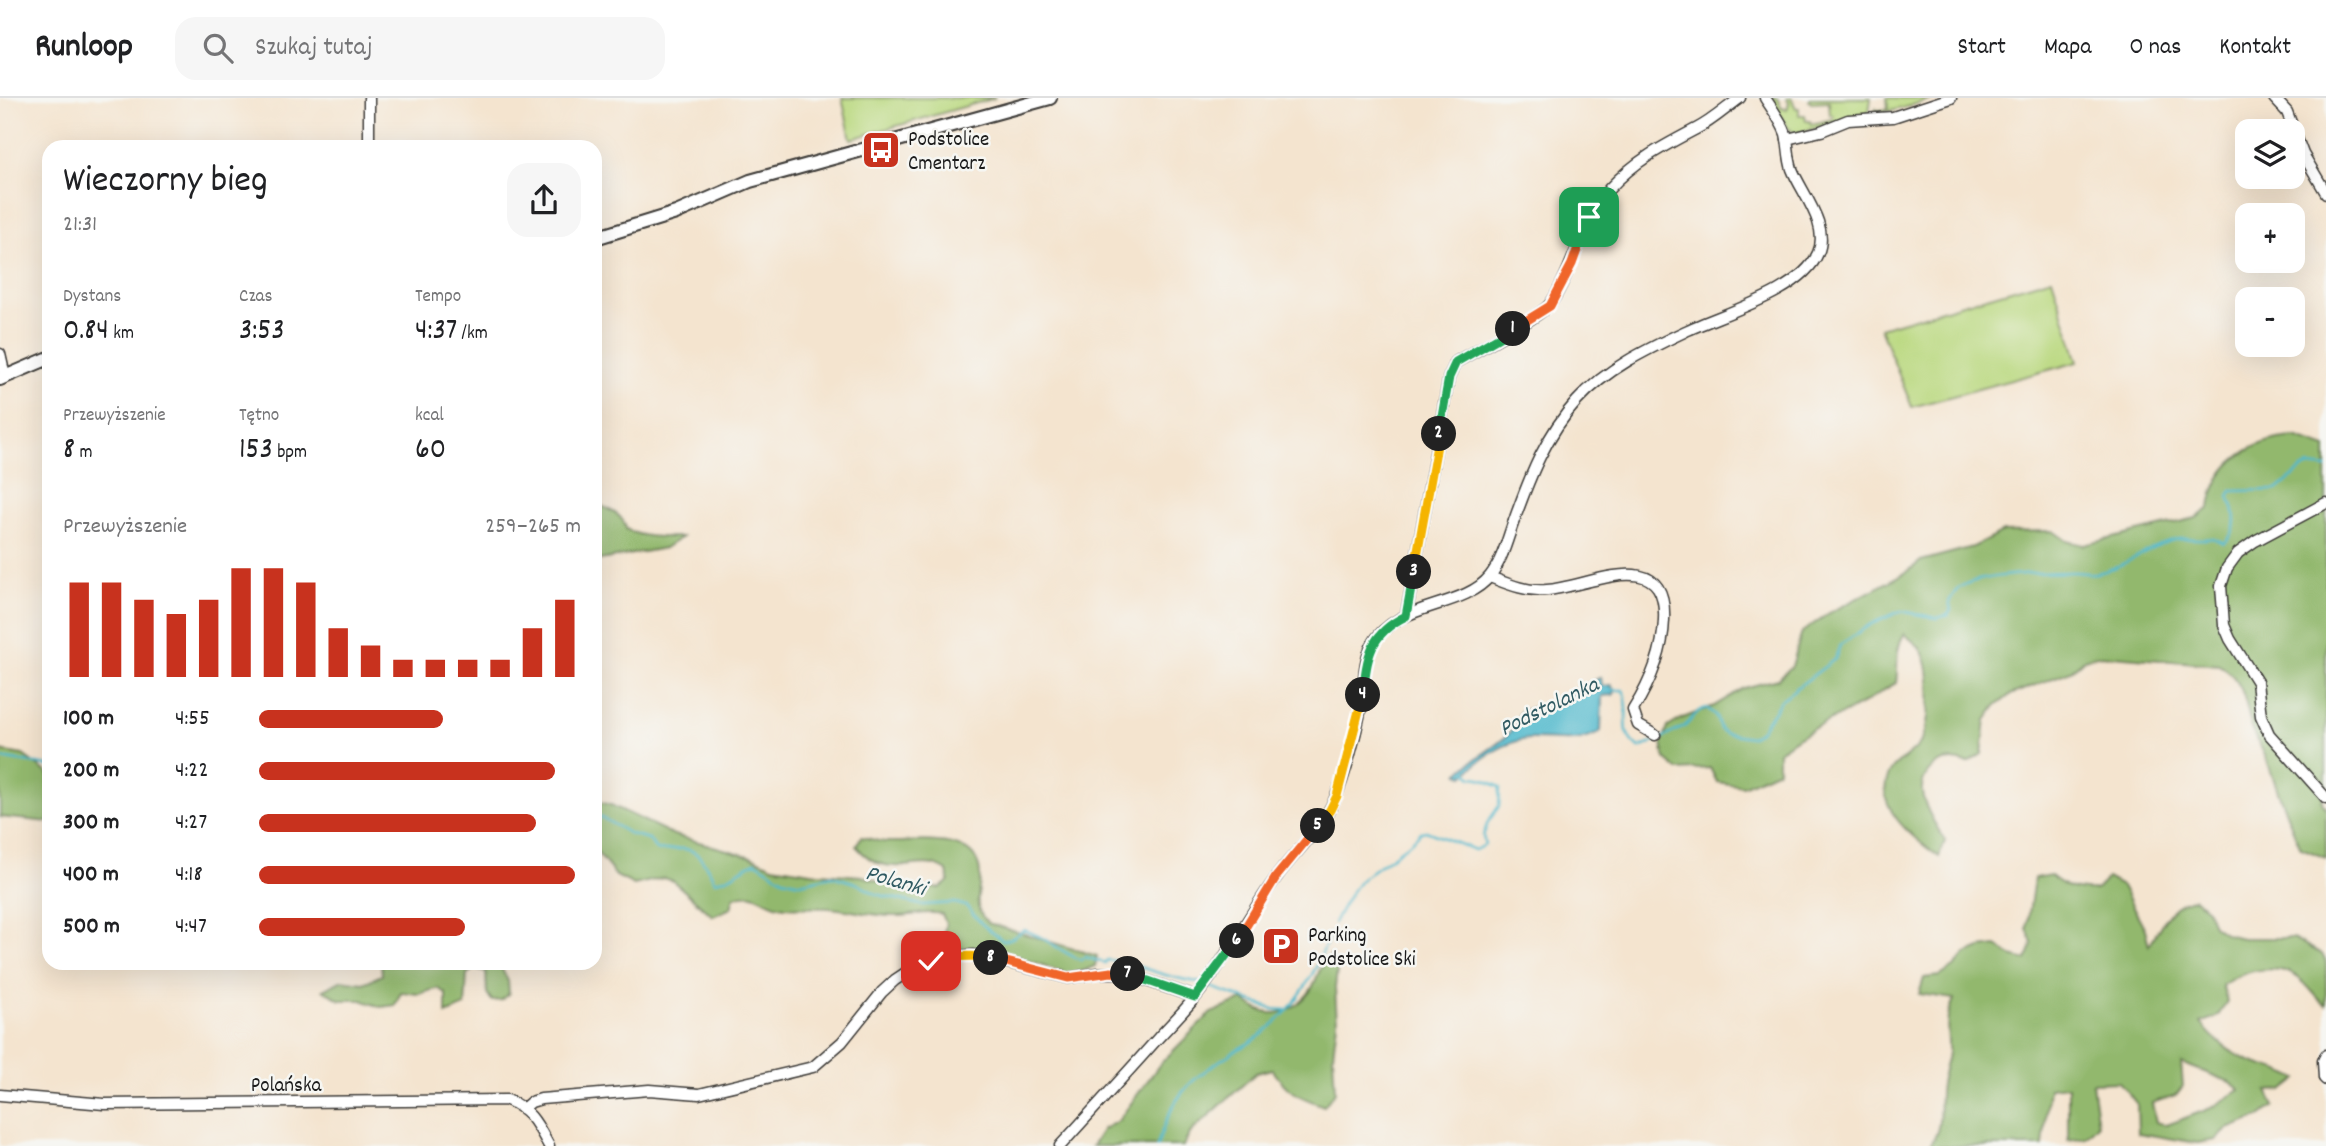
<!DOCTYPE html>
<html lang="pl">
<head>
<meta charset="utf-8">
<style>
  :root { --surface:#fff; --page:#f6f6f6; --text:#202124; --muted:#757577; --line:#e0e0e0; --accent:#c8321e }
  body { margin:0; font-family:Dekko,sans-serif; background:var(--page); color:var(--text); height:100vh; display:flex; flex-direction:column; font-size:26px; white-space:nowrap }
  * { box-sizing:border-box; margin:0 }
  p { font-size:23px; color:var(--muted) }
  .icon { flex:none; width:38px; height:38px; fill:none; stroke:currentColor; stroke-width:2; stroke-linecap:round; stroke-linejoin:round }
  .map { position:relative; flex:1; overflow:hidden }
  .sheet { position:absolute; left:42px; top:42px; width:560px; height:830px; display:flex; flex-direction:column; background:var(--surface); border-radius:21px; box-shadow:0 7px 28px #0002 }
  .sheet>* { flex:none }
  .fabs { position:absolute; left:2235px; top:21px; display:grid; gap:14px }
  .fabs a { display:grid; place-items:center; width:70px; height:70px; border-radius:14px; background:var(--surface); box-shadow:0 7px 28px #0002; font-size:35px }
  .pin { position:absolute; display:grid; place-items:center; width:60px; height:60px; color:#fff; margin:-30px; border-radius:14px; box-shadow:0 4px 10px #0006 }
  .km { position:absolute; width:35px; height:35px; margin:-18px; border-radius:50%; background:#222; color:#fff; font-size:19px; line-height:35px; text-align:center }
  .round { display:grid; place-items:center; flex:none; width:74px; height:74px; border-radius:21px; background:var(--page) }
  .overview { display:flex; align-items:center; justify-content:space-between; height:119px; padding:0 21px }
  h1 { font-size:38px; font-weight:600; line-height:52px }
  .stats { display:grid; grid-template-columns:repeat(3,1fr); gap:10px; height:119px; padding:7px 21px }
  .stats div { display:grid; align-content:center }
  .stats b { font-size:30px; font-weight:600 }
  .stats small { font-size:19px; font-weight:400 }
  .stats p { font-size:19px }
  .chart { height:196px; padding:14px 21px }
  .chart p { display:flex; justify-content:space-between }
  .chart svg { width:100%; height:126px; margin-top:7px; stroke:var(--accent); stroke-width:6 }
  ul { padding:0 21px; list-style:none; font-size:23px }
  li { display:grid; grid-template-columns:112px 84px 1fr; align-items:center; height:52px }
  li i { height:18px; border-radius:9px; background:var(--accent) }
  header { display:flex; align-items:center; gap:42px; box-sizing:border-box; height:98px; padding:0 35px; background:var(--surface); border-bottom:2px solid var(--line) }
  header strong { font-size:33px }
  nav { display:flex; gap:38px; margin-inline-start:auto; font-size:24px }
  .search { width:490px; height:63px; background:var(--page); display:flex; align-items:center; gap:18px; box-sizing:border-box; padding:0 24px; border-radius:21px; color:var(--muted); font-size:26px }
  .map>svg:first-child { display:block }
  .green { fill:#b9d87e; stroke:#6a7a4d; stroke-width:2 }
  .forest { fill:#92b86d; stroke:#576a44; stroke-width:2; fill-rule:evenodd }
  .water { fill:#4eb8cc; stroke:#356a74; stroke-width:2 }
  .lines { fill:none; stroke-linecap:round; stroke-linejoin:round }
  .stream { stroke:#4eb8cc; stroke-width:2.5 }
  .minor-casing { stroke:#3c3a37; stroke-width:13 }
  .tertiary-casing { stroke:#3c3a37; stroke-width:16 }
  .minor { stroke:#fff; stroke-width:10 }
  .tertiary { stroke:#fff; stroke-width:12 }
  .split-1-casing { stroke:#fff; stroke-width:14 }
  .split-2-casing { stroke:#fff; stroke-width:14 }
  .split-3-casing { stroke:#fff; stroke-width:14 }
  .split-4-casing { stroke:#fff; stroke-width:14 }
  .split-5-casing { stroke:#fff; stroke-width:14 }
  .split-6-casing { stroke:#fff; stroke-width:14 }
  .split-7-casing { stroke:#fff; stroke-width:14 }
  .split-8-casing { stroke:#fff; stroke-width:14 }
  .split-9-casing { stroke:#fff; stroke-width:14 }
  .split-1 { stroke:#f0652b; stroke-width:9 }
  .split-2 { stroke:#22a559; stroke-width:9 }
  .split-3 { stroke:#f5b400; stroke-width:9 }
  .split-4 { stroke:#22a559; stroke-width:9 }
  .split-5 { stroke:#f5b400; stroke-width:9 }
  .split-6 { stroke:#f0652b; stroke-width:9 }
  .split-7 { stroke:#22a559; stroke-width:9 }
  .split-8 { stroke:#f0652b; stroke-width:9 }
  .split-9 { stroke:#f5b400; stroke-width:9 }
  .labels { text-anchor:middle; stroke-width:5; stroke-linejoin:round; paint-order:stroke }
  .poi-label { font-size:21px; fill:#1c1c1c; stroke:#f6f6f2; text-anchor:start }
  .street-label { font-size:21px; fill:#1c1c1c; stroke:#f6f6f2 }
  .water-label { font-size:23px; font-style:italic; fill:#305a62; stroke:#f6f6f2 }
</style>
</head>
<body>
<header>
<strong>Runloop</strong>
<div class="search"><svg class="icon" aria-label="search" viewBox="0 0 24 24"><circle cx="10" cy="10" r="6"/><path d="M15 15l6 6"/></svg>Szukaj tutaj</div>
<nav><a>Start</a><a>Mapa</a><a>O nas</a><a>Kontakt</a></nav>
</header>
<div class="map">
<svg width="2326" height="1048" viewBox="0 0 2326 1048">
  <rect width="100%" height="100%" fill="#f6f6f2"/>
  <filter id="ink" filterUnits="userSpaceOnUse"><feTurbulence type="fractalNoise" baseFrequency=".0143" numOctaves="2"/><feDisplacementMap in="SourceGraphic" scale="14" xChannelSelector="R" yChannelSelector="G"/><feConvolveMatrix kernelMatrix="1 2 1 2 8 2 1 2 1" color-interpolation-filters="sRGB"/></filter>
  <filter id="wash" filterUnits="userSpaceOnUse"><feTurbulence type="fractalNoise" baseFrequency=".00686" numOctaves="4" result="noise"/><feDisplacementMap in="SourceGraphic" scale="28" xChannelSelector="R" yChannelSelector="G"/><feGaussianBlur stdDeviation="1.57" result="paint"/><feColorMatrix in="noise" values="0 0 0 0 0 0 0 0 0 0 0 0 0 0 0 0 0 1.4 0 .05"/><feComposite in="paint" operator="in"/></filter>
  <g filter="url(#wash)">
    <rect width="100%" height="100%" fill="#f4e4cf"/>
    <g class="green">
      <path d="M842,0H995L851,41Z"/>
      <path d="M1774,0H1778L1781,10L1787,11L1789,5L1787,0H1791L1796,10H1799V17H1805L1806,23H1810L1811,26L1833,21V17H1830L1829,3L1811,4L1809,2L1810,0H1871L1869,15C1844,21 1821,30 1795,35L1788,30L1770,2Z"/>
      <path d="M1887,0H1936C1915,5 1897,14 1875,15L1876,10L1878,12L1888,11Z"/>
      <path d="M2052,180L2078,264L1912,309L1880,230Z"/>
    </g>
    <g class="forest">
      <path d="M2295,339L2326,350V687L2323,690L2322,705L2326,709V760L2301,750C2288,723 2279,696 2269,668C2266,658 2260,648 2255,638C2243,609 2250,588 2220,567L2100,557L2084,561L2071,573L2010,597L1996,608L1986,622L1982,656L1968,665C1963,664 1957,662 1952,662C1933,662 1918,681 1923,699C1927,715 1937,729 1945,743L1939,759C1913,740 1867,705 1893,670C1901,661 1913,656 1920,645C1931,628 1932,579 1925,560C1921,549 1913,543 1904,536C1894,553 1899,566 1896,585C1884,591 1875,599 1864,605C1835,621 1802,633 1778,654V672L1743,688L1717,684L1710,670L1678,672L1665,661L1662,645L1668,629L1683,620L1714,608L1744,590L1778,581L1792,568L1802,534L1829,515L1907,474L1921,463L1973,449L2003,434L2053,433L2067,443L2084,447L2196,420L2210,410C2215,365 2254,341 2295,339Z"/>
      <path d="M595,404C608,413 623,414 626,431C645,441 662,439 682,439L665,450L595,463Z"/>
      <path d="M0,653L23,657L49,676V724L0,719Z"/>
      <path d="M595,703L611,707L674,737L752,759L773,768L818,775L862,778L906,791L940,790L949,783L947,773C920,753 890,788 856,748L861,739C870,740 879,744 888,744C917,745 982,733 980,780C979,800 972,808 988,825L1097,858L1095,868L1076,876L1066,875L989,849L950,851L942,845L946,825L942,816C926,812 910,819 893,818C872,817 850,812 829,810C814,809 799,810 785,809C763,807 759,790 734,799L731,810L713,818L673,783L663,780L634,787L616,778L595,752Z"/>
      <path d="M2050,777C2065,790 2076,793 2096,792L2107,780L2122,788L2145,831L2149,847C2164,825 2166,808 2194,800L2207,811L2213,827L2226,836L2242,840H2293L2322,856L2326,864V907C2316,900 2312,892 2303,884C2281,862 2245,872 2222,887L2227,903L2218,918L2201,925C2213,941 2231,956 2250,963C2267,970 2283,972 2298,981L2284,992L2267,993L2274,1008L2261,1018L2228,1031L2216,1042L2197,1045L2138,1035L2137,1006L2119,984L2092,985L2098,1027L2086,1039L2068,1042V988L2049,990L2043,1048H1929C1945,1028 1937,1009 1941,986C1942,975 1947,966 1948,954C1949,930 1943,927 1954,901L1919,896L1924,880L1940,878L1954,869L1966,856L1981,850L1997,848L2011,858L2027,862L2032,846L2027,830L2034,780ZM2181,965L2230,984L2240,992L2211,1010L2167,1027L2156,1024L2152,1005L2176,997L2183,988Z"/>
      <path d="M1331,857L1337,873L1335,890L1337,924L1333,957L1335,994L1324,1008C1297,998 1288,995 1272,971L1256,975L1191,1034L1183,1048H1092L1103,1031L1118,1023L1160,966L1211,915L1243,902C1252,908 1263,916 1274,915C1290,915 1308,900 1314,886C1321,871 1318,871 1331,857Z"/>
      <path d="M499,865L508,883L509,895L502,902L492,903L487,895L486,874L476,870L467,876L465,908L446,916V896L438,890L419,896L401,894L395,907L381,909L361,902H341L323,892L342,882L363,885L382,877L381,865Z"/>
    </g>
    <path class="water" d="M1601,579L1602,588L1611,587L1615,594L1613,597L1602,598L1601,633C1582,648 1552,640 1530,641C1506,642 1479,661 1464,678L1459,675C1483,650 1511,647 1520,614L1565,598Z"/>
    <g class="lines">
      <g class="stream">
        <path d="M1613,592H1623C1633,611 1616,635 1639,650C1646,648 1679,632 1685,628C1693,621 1696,612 1707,610L1716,618L1720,631L1725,635L1751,639L1760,633L1782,601L1835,561L1840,547L1871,526L1901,513L1937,520L1948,517L1951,512L1949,504C1952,498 1956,491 1962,488C1981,476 2051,474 2075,474C2082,474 2089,476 2096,475C2116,473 2149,450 2170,443C2184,438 2199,443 2213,440L2224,445C2239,434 2236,414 2229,398L2232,393L2277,392L2302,371L2310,368L2326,370"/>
        <path d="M0,660L49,668"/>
        <path d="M595,722L601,719L630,736L649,741L656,752C664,754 671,751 679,751C699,749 706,768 715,783C732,781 741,769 756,764L783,781L800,785L832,778L856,785L876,796L921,807L955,805L966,808L982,826L1003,843L1012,840L1024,832C1049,840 1058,853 1081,862L1085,859L1105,865L1107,862C1136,864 1168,882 1200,884"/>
        <path d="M1334,825C1341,811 1349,795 1360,783C1379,764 1404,754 1421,734L1426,733L1475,752L1485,747L1483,738L1488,724L1499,708L1500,689L1480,680L1472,679L1467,674"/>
        <path d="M1208,888L1273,911L1288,912"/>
        <path d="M1157,1048C1173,996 1188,983 1233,954C1244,948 1256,942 1265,934C1298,907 1316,875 1330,835"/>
      </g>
    </g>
  </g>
  <g filter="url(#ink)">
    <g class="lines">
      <defs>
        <g id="minor">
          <path d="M369,0V49"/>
          <path d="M2274,0L2287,14L2303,56L2326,95"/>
          <path d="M1787,41L1821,33L1848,22L1893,19L1951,0"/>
          <path d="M0,256L5,278"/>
          <path d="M2326,405L2255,443L2238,455L2227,470L2221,488L2224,527L2230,541L2257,584L2261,618L2269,636L2326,700"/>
          <path d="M1490,479C1508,486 1526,494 1547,492C1589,489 1668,445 1664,522C1663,554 1650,585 1633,612L1638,627L1655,637"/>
          <path d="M1406,518L1449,279L1456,264C1474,253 1541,219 1551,205C1575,169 1580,124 1609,91C1636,62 1662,49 1696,31C1712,23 1726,10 1740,0"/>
          <path d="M2326,957L2323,963L2324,980L2326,982"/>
          <path d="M0,997L104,1006L507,1002C531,1011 538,1028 549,1048"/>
          <path d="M524,1010L531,1004L541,1001L649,992L699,996L813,969L842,944L882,894L895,882L910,872L931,863L957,858L974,857L997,862L1068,880L1098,875H1124L1195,899"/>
          <path d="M1060,1048C1093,1012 1126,976 1159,939C1173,924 1188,909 1201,892C1228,857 1249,818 1275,781C1293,755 1320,733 1334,703C1345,679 1356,636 1361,609C1365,589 1362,566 1372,547C1396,503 1463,512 1490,478C1503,462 1508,438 1515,420C1530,378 1546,337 1577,303C1607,270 1648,251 1688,232C1724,215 1803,193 1818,155C1830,127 1802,96 1792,71C1788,59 1789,48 1786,36C1782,24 1772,11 1765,0"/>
        </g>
        <g id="tertiary">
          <path d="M595,140L676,115L750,83L1050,0"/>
          <path d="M0,281L49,260"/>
        </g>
      </defs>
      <use href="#minor" class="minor-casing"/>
      <use href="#tertiary" class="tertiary-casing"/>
      <use href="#minor" class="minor"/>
      <use href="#tertiary" class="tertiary"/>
    </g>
  </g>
  <g class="lines" filter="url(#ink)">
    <defs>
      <path id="split-1" d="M1513,231L1550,208L1572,166L1589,119"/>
      <path id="split-2" d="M1439,336L1449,279L1456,264L1513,231"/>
      <path id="split-3" d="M1414,474L1439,336"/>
      <path id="split-4" d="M1363,597C1367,559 1369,536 1406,518L1414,474"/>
      <path id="split-5" d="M1318,728L1330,712L1337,698L1363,597"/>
      <path id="split-6" d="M1237,843L1276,779L1318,728"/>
      <path id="split-7" d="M1128,876L1195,899L1237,843"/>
      <path id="split-8" d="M991,860L1068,880L1111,874L1128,876"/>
      <path id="split-9" d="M931,863C952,859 970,856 991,860"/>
    </defs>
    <use href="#split-1" class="split-1-casing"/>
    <use href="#split-2" class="split-2-casing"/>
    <use href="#split-3" class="split-3-casing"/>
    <use href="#split-4" class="split-4-casing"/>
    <use href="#split-5" class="split-5-casing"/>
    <use href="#split-6" class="split-6-casing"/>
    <use href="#split-7" class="split-7-casing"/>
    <use href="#split-8" class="split-8-casing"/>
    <use href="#split-9" class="split-9-casing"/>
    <use href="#split-1" class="split-1"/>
    <use href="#split-2" class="split-2"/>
    <use href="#split-3" class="split-3"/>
    <use href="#split-4" class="split-4"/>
    <use href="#split-5" class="split-5"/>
    <use href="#split-6" class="split-6"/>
    <use href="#split-7" class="split-7"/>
    <use href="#split-8" class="split-8"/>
    <use href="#split-9" class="split-9"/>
  </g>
  <defs>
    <symbol id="bus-square" viewBox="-11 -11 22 22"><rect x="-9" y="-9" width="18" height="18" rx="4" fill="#c8321e" stroke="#f6f6f2"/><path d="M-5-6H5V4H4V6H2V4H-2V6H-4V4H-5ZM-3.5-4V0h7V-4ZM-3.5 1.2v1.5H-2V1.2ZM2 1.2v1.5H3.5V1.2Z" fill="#fff"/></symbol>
    <symbol id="parking-square" viewBox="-11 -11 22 22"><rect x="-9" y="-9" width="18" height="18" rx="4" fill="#c8321e" stroke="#f6f6f2"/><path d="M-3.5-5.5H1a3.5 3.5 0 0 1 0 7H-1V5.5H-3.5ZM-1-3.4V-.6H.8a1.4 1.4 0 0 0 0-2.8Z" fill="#fff"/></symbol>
  </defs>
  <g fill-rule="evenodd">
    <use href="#bus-square" x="859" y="30" width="44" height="44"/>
    <use href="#parking-square" x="1259" y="826" width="44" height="44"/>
  </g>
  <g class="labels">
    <g class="poi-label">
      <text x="908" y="47">Podstolice<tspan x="908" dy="24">Cmentarz</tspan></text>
      <text x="1308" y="843">Parking<tspan x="1308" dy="24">Podstolice Ski</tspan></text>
    </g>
    <g class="street-label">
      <text x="286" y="993">Polańska</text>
    </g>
    <g class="water-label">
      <text transform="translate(1548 607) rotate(-26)" y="8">Podstolanka</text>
      <text transform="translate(896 781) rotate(16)" y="8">Polanki</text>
    </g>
  </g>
</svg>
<div class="fabs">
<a><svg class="icon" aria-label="layers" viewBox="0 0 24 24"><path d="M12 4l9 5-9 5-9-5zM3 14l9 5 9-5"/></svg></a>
<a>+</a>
<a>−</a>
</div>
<div class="pin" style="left:1589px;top:119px;background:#1e9e55"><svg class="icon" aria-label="arrive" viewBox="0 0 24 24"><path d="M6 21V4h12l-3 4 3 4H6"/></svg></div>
<div class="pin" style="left:931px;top:863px;background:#d93025"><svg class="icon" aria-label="check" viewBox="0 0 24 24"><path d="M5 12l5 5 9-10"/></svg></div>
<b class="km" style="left:1513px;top:231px">1</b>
<b class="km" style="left:1439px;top:336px">2</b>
<b class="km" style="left:1414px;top:474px">3</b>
<b class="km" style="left:1363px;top:597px">4</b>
<b class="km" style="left:1318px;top:728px">5</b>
<b class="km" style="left:1237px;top:843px">6</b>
<b class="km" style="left:1128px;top:876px">7</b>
<b class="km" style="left:991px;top:860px">8</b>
<section class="sheet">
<div class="overview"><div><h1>Wieczorny bieg</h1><p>21:31</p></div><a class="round"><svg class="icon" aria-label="share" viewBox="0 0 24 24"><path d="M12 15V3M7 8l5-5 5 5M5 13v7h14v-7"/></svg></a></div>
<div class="stats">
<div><p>Dystans</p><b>0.84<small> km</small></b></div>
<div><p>Czas</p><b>3:53</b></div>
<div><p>Tempo</p><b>4:37<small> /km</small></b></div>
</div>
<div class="stats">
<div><p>Przewyższenie</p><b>8<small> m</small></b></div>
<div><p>Tętno</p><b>153<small> bpm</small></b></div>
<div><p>kcal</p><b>60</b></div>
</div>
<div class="chart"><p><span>Przewyższenie</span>259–265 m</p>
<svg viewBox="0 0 160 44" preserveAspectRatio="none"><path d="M5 44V11M15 44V11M25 44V17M35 44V22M45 44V17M55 44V6M65 44V6M75 44V11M85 44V27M95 44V33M105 44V38M115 44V38M125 44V38M135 44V38M145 44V27M155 44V17"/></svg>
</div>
<ul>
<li><b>100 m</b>4:55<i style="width:57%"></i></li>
<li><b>200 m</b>4:22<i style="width:92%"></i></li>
<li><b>300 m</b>4:27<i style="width:86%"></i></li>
<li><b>400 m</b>4:18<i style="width:98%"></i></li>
<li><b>500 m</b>4:47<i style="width:64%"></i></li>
</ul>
</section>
</div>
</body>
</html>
